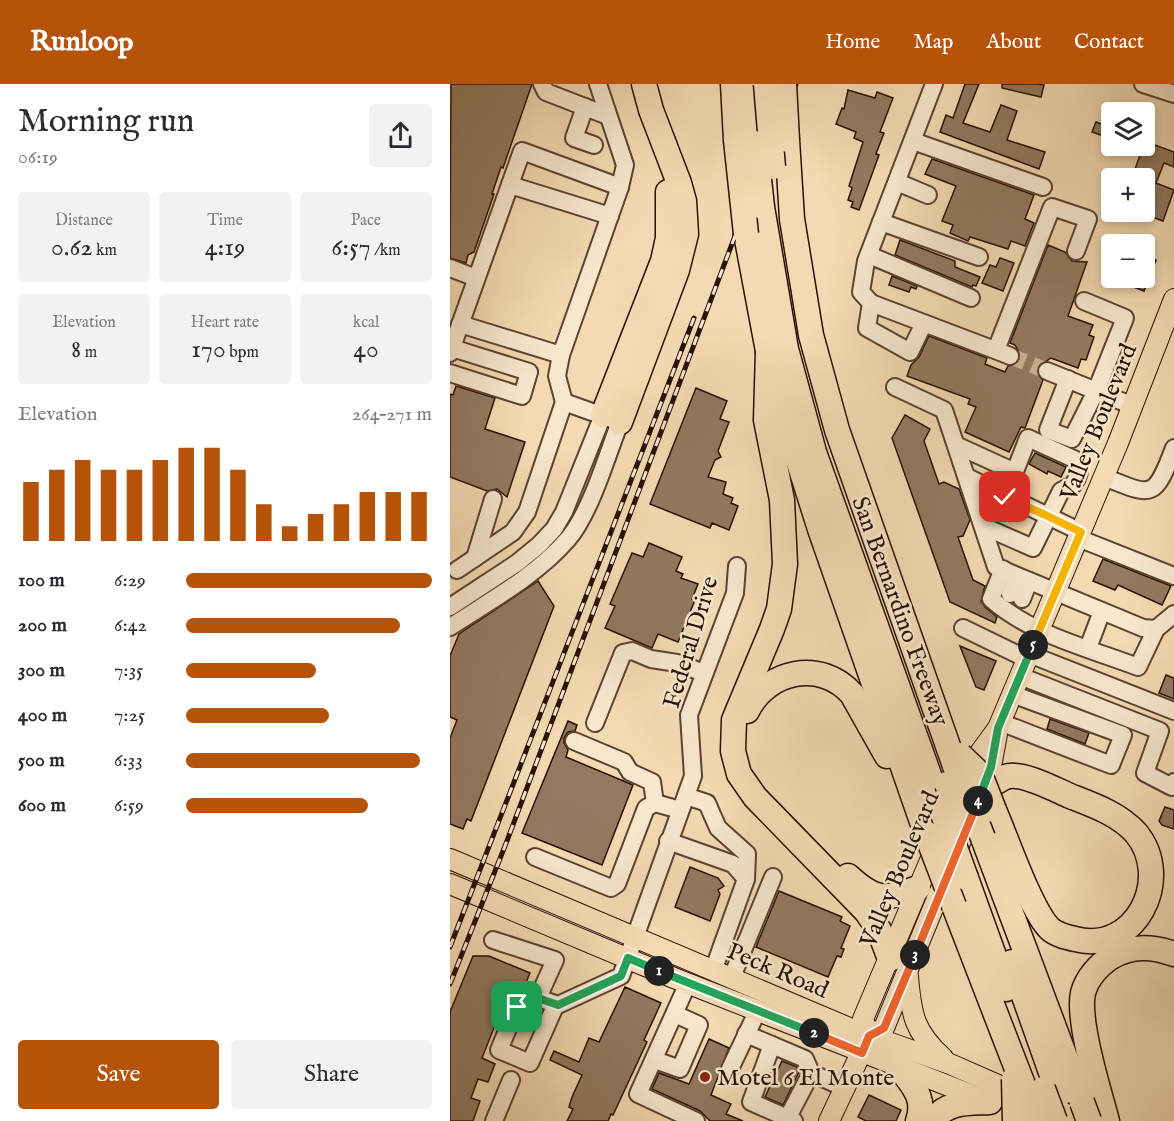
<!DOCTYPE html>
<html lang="en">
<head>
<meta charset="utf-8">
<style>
  :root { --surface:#fff; --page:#f2f2f3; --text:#2b2b33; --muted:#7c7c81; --accent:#b45309 }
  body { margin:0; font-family:"IM FELL English",serif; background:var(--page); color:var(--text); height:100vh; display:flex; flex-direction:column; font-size:22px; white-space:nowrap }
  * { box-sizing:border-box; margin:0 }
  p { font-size:20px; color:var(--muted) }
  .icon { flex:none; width:33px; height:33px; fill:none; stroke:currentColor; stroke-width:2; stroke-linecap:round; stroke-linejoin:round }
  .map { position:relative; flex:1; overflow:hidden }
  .panel { display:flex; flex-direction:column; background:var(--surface); width:450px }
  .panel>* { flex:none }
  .buttons { position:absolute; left:651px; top:18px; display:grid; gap:12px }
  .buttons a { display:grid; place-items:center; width:54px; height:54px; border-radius:6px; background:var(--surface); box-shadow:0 3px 9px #0003; font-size:30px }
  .pin { position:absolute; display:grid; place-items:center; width:51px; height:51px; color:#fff; margin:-26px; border-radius:12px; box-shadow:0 3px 9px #0006 }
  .km { position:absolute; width:30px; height:30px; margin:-15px; border-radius:50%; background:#222; color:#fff; font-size:16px; line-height:30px; text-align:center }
  .round { display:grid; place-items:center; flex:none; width:63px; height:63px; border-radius:6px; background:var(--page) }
  .summary { display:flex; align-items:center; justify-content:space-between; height:102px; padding:0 18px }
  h1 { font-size:33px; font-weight:600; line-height:45px }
  .metrics { display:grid; grid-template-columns:repeat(3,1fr); gap:9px; height:102px; padding:6px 18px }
  .metrics div { display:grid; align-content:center; border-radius:6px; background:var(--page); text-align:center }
  .metrics b { font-size:26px; font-weight:600 }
  .metrics small { font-size:16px; font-weight:400 }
  .metrics p { font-size:16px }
  .chart { height:168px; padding:12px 18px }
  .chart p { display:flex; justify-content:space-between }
  .chart svg { width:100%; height:108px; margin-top:6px; stroke:var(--accent); stroke-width:6 }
  .primary-button { display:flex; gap:12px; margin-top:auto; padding:12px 18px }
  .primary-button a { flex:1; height:69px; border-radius:6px; background:var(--accent); color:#fff; font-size:24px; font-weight:600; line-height:69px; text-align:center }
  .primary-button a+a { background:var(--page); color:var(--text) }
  ul { padding:0 18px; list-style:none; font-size:20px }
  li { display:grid; grid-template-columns:96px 72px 1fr; align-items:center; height:45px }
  li i { height:15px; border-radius:8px; background:var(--accent) }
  header { display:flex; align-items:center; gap:36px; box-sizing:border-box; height:84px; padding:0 30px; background:var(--accent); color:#fff }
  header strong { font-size:28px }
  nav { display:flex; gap:33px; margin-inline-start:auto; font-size:21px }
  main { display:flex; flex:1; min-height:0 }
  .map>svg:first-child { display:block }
  .building { fill:#92795f; stroke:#281006; stroke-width:1.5 }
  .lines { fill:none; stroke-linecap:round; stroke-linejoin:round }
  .minor-tunnel { stroke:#cab290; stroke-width:16; stroke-dasharray:16 8; stroke-linecap:butt }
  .minor-casing { stroke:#5b4231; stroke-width:20 }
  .major-casing { stroke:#281006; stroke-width:22 }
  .highway-casing { stroke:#281006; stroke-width:27 }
  .minor { stroke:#f7e7cd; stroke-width:16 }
  .major { stroke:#f3dab2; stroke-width:20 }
  .highway { stroke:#f3dab2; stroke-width:24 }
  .rail-casing { stroke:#281006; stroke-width:5 }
  .rail { stroke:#f7e7cd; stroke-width:3; stroke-dasharray:9; stroke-linecap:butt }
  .highway-bridge-casing { stroke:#281006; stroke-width:27; stroke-linecap:butt }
  .highway-bridge { stroke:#f3dab2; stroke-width:24 }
  .split-1-casing { stroke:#fff; stroke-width:12 }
  .split-2-casing { stroke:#fff; stroke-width:12 }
  .split-3-casing { stroke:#fff; stroke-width:12 }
  .split-4-casing { stroke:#fff; stroke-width:12 }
  .split-5-casing { stroke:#fff; stroke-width:12 }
  .split-6-casing { stroke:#fff; stroke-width:12 }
  .split-7-casing { stroke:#fff; stroke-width:12 }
  .split-1 { stroke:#22a559; stroke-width:8 }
  .split-2 { stroke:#22a559; stroke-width:8 }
  .split-3 { stroke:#f0652b; stroke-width:8 }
  .split-4 { stroke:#f0652b; stroke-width:8 }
  .split-5 { stroke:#22a559; stroke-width:8 }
  .split-6 { stroke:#f5b400; stroke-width:8 }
  .split-7 { stroke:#f5b400; stroke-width:8 }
  .poi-dot { fill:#8f2418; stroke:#f7e7cd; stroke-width:2 }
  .labels { text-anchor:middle; stroke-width:5; stroke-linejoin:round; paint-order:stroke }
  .street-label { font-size:24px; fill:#281006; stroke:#f7e7cd }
  .poi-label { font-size:24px; fill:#281006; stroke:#f7e7cd; text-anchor:start }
</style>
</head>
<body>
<header>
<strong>Runloop</strong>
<nav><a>Home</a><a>Map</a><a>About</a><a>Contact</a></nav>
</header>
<main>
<section class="panel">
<div class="summary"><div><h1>Morning run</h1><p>06:19</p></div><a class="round"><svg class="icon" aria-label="share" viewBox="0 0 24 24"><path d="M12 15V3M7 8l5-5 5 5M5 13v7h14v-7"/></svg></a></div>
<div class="metrics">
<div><p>Distance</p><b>0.62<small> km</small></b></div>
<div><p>Time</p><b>4:19</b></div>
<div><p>Pace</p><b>6:57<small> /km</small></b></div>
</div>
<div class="metrics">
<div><p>Elevation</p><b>8<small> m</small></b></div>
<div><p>Heart rate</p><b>170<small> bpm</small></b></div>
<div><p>kcal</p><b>40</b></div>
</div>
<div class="chart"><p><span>Elevation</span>264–271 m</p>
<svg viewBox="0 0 160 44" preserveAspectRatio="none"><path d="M5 44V20M15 44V15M25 44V11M35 44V15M45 44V15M55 44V11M65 44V6M75 44V6M85 44V15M95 44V29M105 44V38M115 44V33M125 44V29M135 44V24M145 44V24M155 44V24"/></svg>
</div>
<ul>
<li><b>100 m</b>6:29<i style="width:100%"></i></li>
<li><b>200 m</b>6:42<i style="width:87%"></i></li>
<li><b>300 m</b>7:35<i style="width:53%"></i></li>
<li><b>400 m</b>7:25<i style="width:58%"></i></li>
<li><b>500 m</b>6:33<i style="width:95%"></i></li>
<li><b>600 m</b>6:59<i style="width:74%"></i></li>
</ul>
<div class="primary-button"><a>Save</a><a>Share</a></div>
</section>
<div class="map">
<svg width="724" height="1037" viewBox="0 0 724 1037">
  <rect width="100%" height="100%" fill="#f3dab2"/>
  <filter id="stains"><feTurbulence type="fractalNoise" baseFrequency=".00333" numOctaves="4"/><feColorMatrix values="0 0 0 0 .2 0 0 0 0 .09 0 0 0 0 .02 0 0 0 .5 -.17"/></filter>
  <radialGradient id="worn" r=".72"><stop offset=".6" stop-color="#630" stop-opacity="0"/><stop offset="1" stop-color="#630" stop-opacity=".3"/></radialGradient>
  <g class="building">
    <path d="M1,0H82L53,84L51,83L42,110H44L24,168L18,171L16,179L0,174Z"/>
    <path d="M515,0H529L513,39L540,48L551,21L567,27L557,56L595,68L589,85L490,48L496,31L503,34Z"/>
    <path d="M552,0H588L594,1L591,13L552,4Z"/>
    <path d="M398,6L425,14L427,8L443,14L430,48L434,49L426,70L429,71L409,126L401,123L403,118L398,116L402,104L399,102L413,58L404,54L406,48L386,40L392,24L394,25Z"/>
    <path d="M646,38L662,44V55L642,48Z"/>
    <path d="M694,57L724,68V83L714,79L706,99L724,106L713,137L694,130V106L698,96L683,91L690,71L669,62H694Z"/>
    <path d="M482,75L584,111L575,135L584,139L575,162L561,157L558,165L520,153L518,157L500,149L503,141L492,137L506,102L475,90Z"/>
    <path d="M450,156L505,177V183L530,193L526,202L523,201L522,203L445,171Z"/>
    <path d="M598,161L615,168L622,177L637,178L618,232L643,241L639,251L644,253L636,276L631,275L628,284L601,274L588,283L587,289L593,296L575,344L571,343L559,368L515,348L526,323L518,320L520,315L457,292L461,281L469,273L479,252L537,274L535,280L555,288L558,282L567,280L570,270L565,261L560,259Z"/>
    <path d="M694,172L706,176L694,207L660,194H694Z"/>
    <path d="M550,174L564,179L553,207L532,199L540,181L546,183Z"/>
    <path d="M442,192L467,202L466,205L461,203L459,208L439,201Z"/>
    <path d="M6,302L45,314L35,345L75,358L57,413L47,405L37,407L0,393V310L3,311Z"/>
    <path d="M246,304L277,317L270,335L279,338L268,367L271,373L265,376L258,393L276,398L273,410L283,414L281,419L288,422L279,446L262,439L260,444L200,420Z"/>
    <path d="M455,331L480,345L474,357L489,400L494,398L509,405L520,436L513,452L508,453L523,496L535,502L531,517L535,523L547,533L545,539L500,518L442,354Z"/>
    <path d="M585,369L616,383L611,393L598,387L597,390L579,380Z"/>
    <path d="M199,459L232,473L226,487L233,490L231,494L248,500L242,515L245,516L228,558L208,550L202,564L155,544L165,522L160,520L182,469L193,473Z"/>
    <path d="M653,475L721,502L712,521L668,501L665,506L643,497Z"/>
    <path d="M88,497L104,522L21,737L17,735L13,745L0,740V654L7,636L0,633V572L9,550Z"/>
    <path d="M510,562L546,577L534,606L526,603Z"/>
    <path d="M716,591L724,594V615L709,609Z"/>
    <path d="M600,635L639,649L635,660L597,645Z"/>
    <path d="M118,637L127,641L125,647L118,648L114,654V659L118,666L116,673L183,701L152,781L72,749Z"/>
    <path d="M715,723L724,726V745L712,741L709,737Z"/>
    <path d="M240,783L268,794L274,802L268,806L270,810L260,837L225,823Z"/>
    <path d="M329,807L392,833L390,837L400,842L391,864L394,865L391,873L387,872L378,893L306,863Z"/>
    <path d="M23,872H39L80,889L71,910L59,906L32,974L45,980L38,998L28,995L21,1014L30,1017L23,1037H0V928Z"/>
    <path d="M175,903L211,919L194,956L197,958L163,1031L161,1030L158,1037H117L123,1025L119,1023L122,1013L132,991L100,976L104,967L129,978L139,954L149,958Z"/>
    <path d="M259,955L279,964L261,1011L281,1020L276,1030L293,1037H260L250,1027L202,1005L209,989L239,1000Z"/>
    <path d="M332,977L347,983L349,988L333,1021L315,1013Z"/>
    <path d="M419,1011L451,1026L446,1037H416L408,1033Z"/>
  </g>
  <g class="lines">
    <path class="minor-tunnel" d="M560,272L597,287"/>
    <defs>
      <g id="minor">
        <path d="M92,0L96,8L158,32"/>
        <path d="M693,0L724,10"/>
        <path d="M135,23L124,54L144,61"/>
        <path d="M463,57L593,103"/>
        <path d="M447,98L478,111"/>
        <path d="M60,101L160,132"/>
        <path d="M431,138L529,173"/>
        <path d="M419,171L521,214"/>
        <path d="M0,184L26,194"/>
        <path d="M421,219L411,208L416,177L484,0"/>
        <path d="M474,239L460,268L417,244L421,219L550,268L560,272"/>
        <path d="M10,240L111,271"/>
        <path d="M546,266L602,123L638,135L626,167"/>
        <path d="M0,269L72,67L170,103"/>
        <path d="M597,287L683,322"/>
        <path d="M0,289L72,312L79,288L2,264"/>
        <path d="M618,295L598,346L622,355L646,307L675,234L634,217"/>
        <path d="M445,303L494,326L546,483L693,544L706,545"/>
        <path d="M506,361L565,388"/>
        <path d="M517,393L631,448"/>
        <path d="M654,393C702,412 704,417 724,364"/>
        <path d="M533,442L583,464L611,407L623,401L627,394L629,388L626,376L578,354L555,413"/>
        <path d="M628,454L724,492"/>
        <path d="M25,474L43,415"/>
        <path d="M553,485L541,515C582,551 638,564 688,583L706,545L724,530"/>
        <path d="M7,486L63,448L77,428L114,318"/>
        <path d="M560,510L567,492"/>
        <path d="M572,515L579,497"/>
        <path d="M0,523L67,479L89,461L104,445L114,428L153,331"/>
        <path d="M0,543C40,517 87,491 118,455C141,428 157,371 170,338L114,318L107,292L111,271L170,103L175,81L148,0"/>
        <path d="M513,544L577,575"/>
        <path d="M638,564L652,527"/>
        <path d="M579,570L724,627"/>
        <path d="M570,592L710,647L695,689L722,703L724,698"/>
        <path d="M550,638L661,681L673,651L562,610"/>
        <path d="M145,639L173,569L182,567L201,575L227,579L254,589"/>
        <path d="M124,657L174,678L180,688L202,698L205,719"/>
        <path d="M236,712L257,719L268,744L297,770L296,795"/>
        <path d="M218,757L283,780L296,795L263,887"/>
        <path d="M85,773L161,804L167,800L196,724L205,719L230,726"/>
        <path d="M43,856L105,876L88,914L108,921L171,892L243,692L239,631L285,509L287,482"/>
        <path d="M282,893L323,793"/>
        <path d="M238,899L188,1010L246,1037"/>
        <path d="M88,914L67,923L49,966L80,979L106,920"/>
        <path d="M296,950L355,975L361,989L395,1004"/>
        <path d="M322,961L301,1018L344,1037"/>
        <path d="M205,976L230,985L249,941L225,930"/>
        <path d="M280,985L308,926"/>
        <path d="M44,1037L61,996"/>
        <path d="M336,1037L361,989"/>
      </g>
      <g id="major">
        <path d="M515,695L521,681L548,644L668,359L724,215"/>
        <path d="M0,775L404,946L500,980L607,1027L639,1037"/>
        <path d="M0,800L224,894L537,1017"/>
        <path d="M458,892C461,930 464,948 493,974"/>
        <path d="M419,952L413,935L487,760"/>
        <path d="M379,1037L419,952L434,944L541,683L547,650"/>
      </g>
      <g id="highway">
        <path d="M283,0L286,56"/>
        <path d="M301,0L304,51"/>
        <path d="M337,56L342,135L361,251L387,346L505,682"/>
        <path d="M312,123L336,265L364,368L489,719"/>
        <path d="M296,150L318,267L344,363L370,445L476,749"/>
        <path d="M318,267L316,336L332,416L335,480L329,525L322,545L284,636L283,667L289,690L305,713L416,827L429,846L440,875"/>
        <path d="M153,331L213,177L218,154V108"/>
        <path d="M170,338L227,186L236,150L234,117L229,99L201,26L194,0"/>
        <path d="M297,627C317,586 371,575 402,610L437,672"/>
        <path d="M532,707C539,703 547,697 555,693C571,687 604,705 620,712C643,721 669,730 686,749C724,795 685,871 625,855C616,853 607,851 600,845C581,827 556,753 544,726"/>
        <path d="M533,754L632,1018"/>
        <path d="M398,792C425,817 435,816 468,804"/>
        <path d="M516,794L556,905"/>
        <path d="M504,822L572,998"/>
        <path d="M562,878L609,1011"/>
        <path d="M450,984C463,1002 476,1014 468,1037"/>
        <path d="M482,1037C497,1017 517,1019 540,1018"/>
        <path d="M657,1037C649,1007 627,937 633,909C637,894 649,881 661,873C682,861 702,862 724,870"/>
      </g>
    </defs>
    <use href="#minor" class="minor-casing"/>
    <use href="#major" class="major-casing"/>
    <use href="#highway" class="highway-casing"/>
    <use href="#minor" class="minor"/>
    <use href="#major" class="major"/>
    <use href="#highway" class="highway"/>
    <defs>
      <g id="rail">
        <path d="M0,863L244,234"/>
        <path d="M0,900L55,762L291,136L346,0"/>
      </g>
    </defs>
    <use href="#rail" class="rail-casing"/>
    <use href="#rail" class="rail"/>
    <defs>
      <g id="highway-bridge">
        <path d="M316,0L323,83"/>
        <path d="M334,0L337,56"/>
        <path d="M286,56L296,150"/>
        <path d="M305,59L312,123"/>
        <path d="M510,671L530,690L544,726"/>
        <path d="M505,682L533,754"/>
        <path d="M497,700L510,735"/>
        <path d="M489,719L516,794"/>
        <path d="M476,749L504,822"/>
        <path d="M564,995L565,1037"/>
        <path d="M572,998L585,1037"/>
        <path d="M593,1005L605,1037"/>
        <path d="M632,1018L639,1037"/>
      </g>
    </defs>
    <use href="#highway-bridge" class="highway-bridge-casing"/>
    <use href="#highway-bridge" class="highway-bridge"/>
  </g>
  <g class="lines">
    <defs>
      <path id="split-1" d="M67,923L88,914L108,921L171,892L178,874L209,887"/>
      <path id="split-2" d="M209,887L364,949"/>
      <path id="split-3" d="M364,949L412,969L419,952L434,944L465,871"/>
      <path id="split-4" d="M465,871L528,717"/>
      <path id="split-5" d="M528,717L541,683L548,644L583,561"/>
      <path id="split-6" d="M583,561L631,448L591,429"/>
      <path id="split-7" d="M555,413L591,429"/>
    </defs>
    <use href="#split-1" class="split-1-casing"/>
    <use href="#split-2" class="split-2-casing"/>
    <use href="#split-3" class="split-3-casing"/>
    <use href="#split-4" class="split-4-casing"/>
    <use href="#split-5" class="split-5-casing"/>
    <use href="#split-6" class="split-6-casing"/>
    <use href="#split-7" class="split-7-casing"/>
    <use href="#split-1" class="split-1"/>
    <use href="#split-2" class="split-2"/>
    <use href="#split-3" class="split-3"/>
    <use href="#split-4" class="split-4"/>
    <use href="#split-5" class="split-5"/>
    <use href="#split-6" class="split-6"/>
    <use href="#split-7" class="split-7"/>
  </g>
  <circle class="poi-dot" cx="255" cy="993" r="6"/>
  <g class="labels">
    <g class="street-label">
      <text transform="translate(648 338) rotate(-68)" y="8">Valley Boulevard</text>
      <text transform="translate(451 527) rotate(70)" y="8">San Bernardino Freeway</text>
      <text transform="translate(240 558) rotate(-73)" y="8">Federal Drive</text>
      <text transform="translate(449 785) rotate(-67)" y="8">Valley Boulevard</text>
      <text transform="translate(328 886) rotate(23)" y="8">Peck Road</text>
    </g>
    <g class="poi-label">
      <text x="267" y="1001">Motel 6 El Monte</text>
    </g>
  </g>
  <rect width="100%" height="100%" filter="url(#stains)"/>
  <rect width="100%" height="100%" fill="url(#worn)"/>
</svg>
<div class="buttons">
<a><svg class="icon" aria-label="layers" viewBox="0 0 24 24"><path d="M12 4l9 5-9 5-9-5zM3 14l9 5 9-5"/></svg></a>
<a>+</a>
<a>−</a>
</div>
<div class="pin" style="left:67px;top:923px;background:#1e9e55"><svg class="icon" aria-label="arrive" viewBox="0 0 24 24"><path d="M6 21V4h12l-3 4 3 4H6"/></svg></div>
<div class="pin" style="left:555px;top:413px;background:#d93025"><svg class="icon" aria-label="check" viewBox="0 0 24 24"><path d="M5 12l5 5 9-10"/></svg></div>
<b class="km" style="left:209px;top:887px">1</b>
<b class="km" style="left:364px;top:949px">2</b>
<b class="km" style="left:465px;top:871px">3</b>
<b class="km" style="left:528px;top:717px">4</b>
<b class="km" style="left:583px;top:561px">5</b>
</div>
</main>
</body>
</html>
